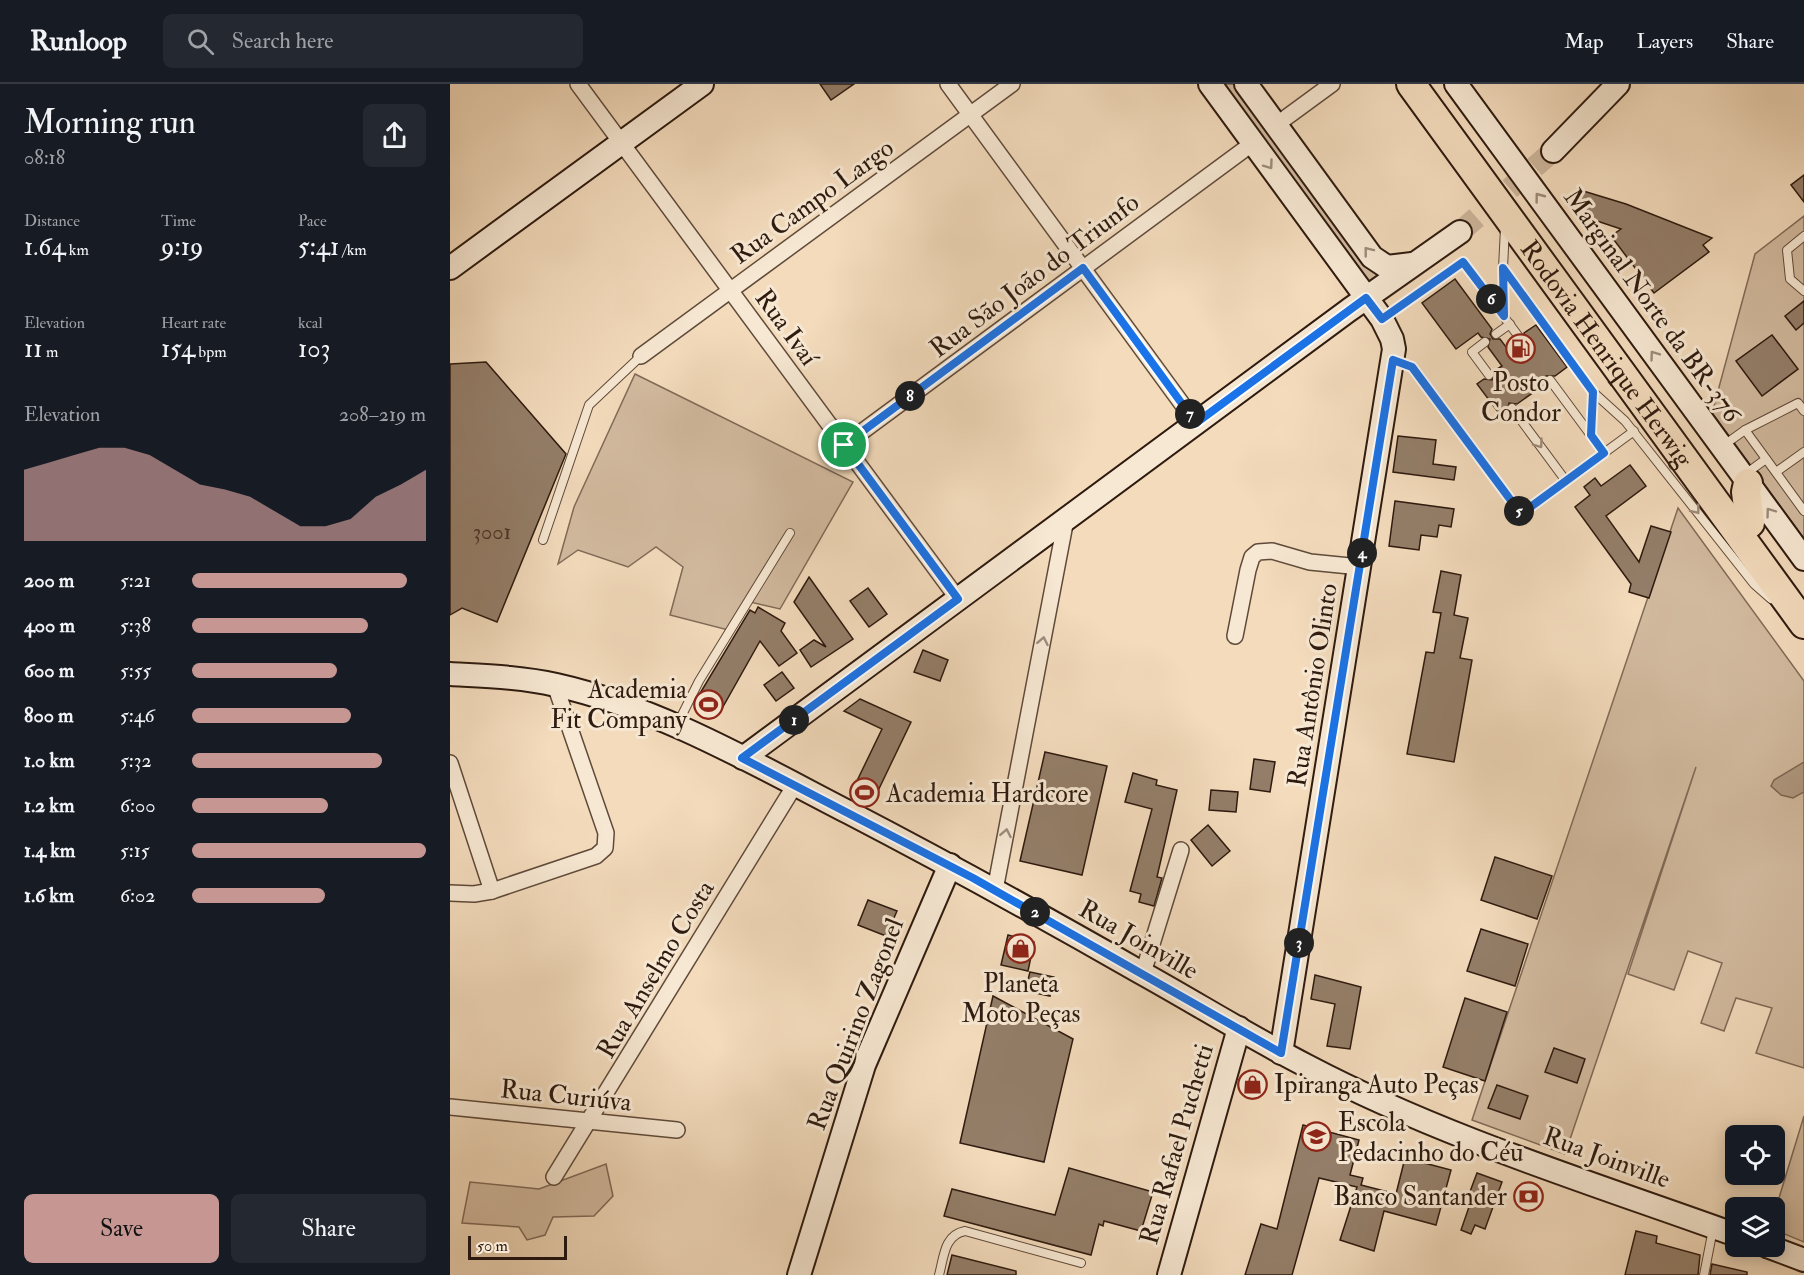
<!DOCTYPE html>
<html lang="en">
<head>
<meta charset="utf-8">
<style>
  :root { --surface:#171b24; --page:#242831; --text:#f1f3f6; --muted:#9ea1a6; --line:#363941; --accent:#c59692 }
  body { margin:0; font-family:"IM FELL Double Pica",serif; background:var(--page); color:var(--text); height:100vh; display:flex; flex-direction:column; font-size:22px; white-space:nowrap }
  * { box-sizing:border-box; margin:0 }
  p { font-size:20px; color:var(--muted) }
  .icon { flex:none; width:33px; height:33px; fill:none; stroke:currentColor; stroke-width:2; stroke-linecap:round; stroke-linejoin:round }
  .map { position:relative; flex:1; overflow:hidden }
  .details { display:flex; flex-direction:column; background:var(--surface); width:450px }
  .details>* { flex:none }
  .controls { position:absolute; left:1275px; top:1041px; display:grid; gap:12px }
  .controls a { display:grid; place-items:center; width:60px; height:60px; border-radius:9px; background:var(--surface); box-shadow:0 3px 15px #0003; font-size:30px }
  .scale { position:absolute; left:18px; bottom:15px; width:99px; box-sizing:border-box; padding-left:6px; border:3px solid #2e1a0f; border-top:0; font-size:16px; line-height:21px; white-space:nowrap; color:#2e1a0f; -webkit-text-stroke:4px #f7e8d3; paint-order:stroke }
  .pin { position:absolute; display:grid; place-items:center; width:51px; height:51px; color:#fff; margin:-26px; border:3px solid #fff; border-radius:50%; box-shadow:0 2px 6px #0007 }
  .km { position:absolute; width:30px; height:30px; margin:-15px; border-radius:50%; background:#222; color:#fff; font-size:16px; line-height:30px; text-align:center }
  .round { display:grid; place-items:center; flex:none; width:63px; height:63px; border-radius:9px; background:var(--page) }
  .summary { display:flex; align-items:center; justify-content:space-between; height:102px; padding:0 24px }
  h1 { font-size:33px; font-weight:600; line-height:45px }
  .figures { display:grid; grid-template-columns:repeat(3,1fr); gap:9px; height:102px; padding:6px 24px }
  .figures div { display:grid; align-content:center }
  .figures b { font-size:26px; font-weight:600 }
  .figures small { font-size:16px; font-weight:400 }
  .figures p { font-size:16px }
  .chart { height:168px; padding:12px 24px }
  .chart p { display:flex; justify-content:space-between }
  .chart svg { width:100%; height:108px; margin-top:6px; fill:var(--accent); opacity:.7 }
  .button { display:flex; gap:12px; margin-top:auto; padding:12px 24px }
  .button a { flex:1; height:69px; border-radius:9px; background:var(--accent); color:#111; font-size:24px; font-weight:600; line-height:69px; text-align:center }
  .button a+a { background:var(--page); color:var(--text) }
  ul { padding:0 24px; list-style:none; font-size:20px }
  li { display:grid; grid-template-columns:96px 72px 1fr; align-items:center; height:45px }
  li i { height:15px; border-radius:8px; background:var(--accent) }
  header { display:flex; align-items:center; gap:36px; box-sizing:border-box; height:84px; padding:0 30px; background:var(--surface); border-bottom:2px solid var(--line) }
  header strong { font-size:28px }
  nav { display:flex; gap:33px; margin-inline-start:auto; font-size:21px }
  .search { width:420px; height:54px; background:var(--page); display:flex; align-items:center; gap:15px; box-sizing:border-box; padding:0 21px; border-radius:9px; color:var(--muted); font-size:22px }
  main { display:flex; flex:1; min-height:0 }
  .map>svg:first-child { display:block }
  .green { fill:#d2ba9f; stroke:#806a57; stroke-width:1.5 }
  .water { fill:#b09981; stroke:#7c6653; stroke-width:1.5 }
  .building { fill:#947e69; stroke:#2e1a0f; stroke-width:1.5 }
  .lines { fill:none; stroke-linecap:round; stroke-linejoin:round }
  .secondary-tunnel { stroke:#ccb499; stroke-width:22; stroke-dasharray:22 11; stroke-linecap:butt }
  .lane-casing { stroke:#5f4a3a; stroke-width:10 }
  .street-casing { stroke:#5f4a3a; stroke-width:18 }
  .secondary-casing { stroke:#2e1a0f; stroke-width:26 }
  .highway-casing { stroke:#2e1a0f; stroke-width:32 }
  .lane { stroke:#f7e8d3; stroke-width:8 }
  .street { stroke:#f7e8d3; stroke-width:15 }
  .secondary { stroke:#f7e8d3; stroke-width:22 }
  .highway { stroke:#f3dbbc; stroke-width:28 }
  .oneway { stroke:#9d8b7b }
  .route-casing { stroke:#fff; stroke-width:12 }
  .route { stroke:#1a73e8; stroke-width:8 }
  .labels { text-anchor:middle; stroke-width:6; stroke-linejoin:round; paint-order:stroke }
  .number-label { font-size:22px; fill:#483326 }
  .street-label { font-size:26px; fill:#2e1a0f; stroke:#f7e8d3 }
  .poi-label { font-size:26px; fill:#2e1a0f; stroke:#f7e8d3; text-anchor:start }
</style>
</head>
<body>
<header>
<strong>Runloop</strong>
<div class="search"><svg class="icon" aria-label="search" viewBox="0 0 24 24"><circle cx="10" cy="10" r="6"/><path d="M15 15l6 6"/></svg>Search here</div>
<nav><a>Map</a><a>Layers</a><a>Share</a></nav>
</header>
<main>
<section class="details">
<div class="summary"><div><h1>Morning run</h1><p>08:18</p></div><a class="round"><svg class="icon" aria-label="share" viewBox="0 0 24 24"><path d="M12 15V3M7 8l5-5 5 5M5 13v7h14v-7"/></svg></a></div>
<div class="figures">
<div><p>Distance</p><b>1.64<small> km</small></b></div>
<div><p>Time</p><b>9:19</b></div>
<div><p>Pace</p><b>5:41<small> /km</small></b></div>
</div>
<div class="figures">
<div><p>Elevation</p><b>11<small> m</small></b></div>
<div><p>Heart rate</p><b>154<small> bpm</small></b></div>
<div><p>kcal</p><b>103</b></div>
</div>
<div class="chart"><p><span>Elevation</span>208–219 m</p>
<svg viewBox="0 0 160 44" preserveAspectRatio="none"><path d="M0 44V15L10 12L20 9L30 6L40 6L50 9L60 15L70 21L80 23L90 26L100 32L110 38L120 38L130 35L140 26L150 21L160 15V44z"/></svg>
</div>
<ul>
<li><b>200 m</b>5:21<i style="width:92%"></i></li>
<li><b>400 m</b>5:38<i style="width:75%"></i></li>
<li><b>600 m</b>5:55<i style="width:62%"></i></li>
<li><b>800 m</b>5:46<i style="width:68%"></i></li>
<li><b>1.0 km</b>5:32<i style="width:81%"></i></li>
<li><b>1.2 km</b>6:00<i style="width:58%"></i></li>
<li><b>1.4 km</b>5:15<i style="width:100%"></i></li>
<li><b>1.6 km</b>6:02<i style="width:57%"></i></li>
</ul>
<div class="button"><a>Save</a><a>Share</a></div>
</section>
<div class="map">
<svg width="1354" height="1191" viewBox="0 0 1354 1191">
  <rect width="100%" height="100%" fill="#f3dbbc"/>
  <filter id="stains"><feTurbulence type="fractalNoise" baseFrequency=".00333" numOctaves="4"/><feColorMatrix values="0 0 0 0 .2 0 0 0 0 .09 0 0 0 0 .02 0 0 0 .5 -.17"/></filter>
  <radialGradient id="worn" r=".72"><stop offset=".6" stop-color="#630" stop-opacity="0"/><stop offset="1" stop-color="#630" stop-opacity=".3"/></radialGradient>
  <g class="green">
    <path d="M767,0H786L941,192L922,199L917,198Z"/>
    <path d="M1354,132V455L1262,329L1305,170Z"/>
    <path d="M185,290L403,398L330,525L296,517L278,546L220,531L233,483L206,463L178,483L128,466L108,480L124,423Z"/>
    <path d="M1228,424L1354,597V984L1306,969L1322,924L1286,914L1274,947L1251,939L1272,879L1238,867L1224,906L1178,890L1246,683L1115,1070L1022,1036Z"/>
    <path d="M1354,1032V1158L1325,1146V1127Z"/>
    <path d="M156,1080L163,1112L144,1132L103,1133L95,1151L77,1156L69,1143L12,1139L20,1098L89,1105Z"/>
  </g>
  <path class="water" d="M1354,678V708L1343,714L1331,711L1321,702L1324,696Z"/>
  <g class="building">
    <path d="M370,0H404L381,16Z"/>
    <path d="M1354,91V118L1341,101Z"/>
    <path d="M1130,106L1176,120L1262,154L1253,161L1259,168L1204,209L1161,152L1171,145L1123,129Z"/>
    <path d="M1005,195L1042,245L1040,250L1043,255H1050L1056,263L1064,257L1070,259L1075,255L1074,249L1086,241L1117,283L1105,292H1096L1095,300L1067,320L1059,319L1057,328L1051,332L1027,300L1034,295L1042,296L1044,287L1052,282L1038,263L1040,255L1031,253L1028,249L1006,265L972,219Z"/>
    <path d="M1354,217V239L1346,246L1335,232Z"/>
    <path d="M1322,251L1348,285L1312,312L1286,277Z"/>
    <path d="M36,278L116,370L47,538L12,524L0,531V280Z"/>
    <path d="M948,352L986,356L983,380L1006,383L1004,396L943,388Z"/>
    <path d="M1180,381L1196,402L1156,432L1189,478L1201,442L1221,448L1199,514L1179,508L1181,500L1125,423L1140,411L1134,403L1145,394L1151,402Z"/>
    <path d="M945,417L1004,425L1001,443L989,441L987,453L971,451L969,466L939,462Z"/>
    <path d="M991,487L1011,491L1004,531L1018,534L1010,574L1022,576L1004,678L957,670L976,568L984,569L991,529L983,528Z"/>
    <path d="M359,493L403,555L361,583L350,566L364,556L376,563L344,518Z"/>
    <path d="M418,504L437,530L419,543L400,517Z"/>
    <path d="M308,523L335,539L331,547L347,569L329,582L310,557L270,628L246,616L300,526L305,529Z"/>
    <path d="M473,566L498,576L490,597L464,588Z"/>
    <path d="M332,588L344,604L326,617L314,601Z"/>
    <path d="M410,615L461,638L426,711L405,701L432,645L394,627Z"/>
    <path d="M595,668L657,682L632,791L570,777Z"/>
    <path d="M804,675L825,678L820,708L800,705Z"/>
    <path d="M683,689L707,696L706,701L727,706L707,793L712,794L704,822L689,818L691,810L680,807L702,725L675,718Z"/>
    <path d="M761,706L788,708L786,728L759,726Z"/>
    <path d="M758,741L780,767L762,782L741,756Z"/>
    <path d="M1045,773L1102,792L1087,835L1031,816Z"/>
    <path d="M418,816L447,827L436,852L408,841Z"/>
    <path d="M1031,845L1078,860L1065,902L1017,887Z"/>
    <path d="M558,851L584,858L578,887L551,881Z"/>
    <path d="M580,888L604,893L600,912L575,907Z"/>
    <path d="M865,891L911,903L900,965L877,962L885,920L861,915Z"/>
    <path d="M543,912L623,955L594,1078L510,1059Z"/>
    <path d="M1015,914L1057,928L1035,997L993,983Z"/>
    <path d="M1104,964L1135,975L1127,999L1095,988Z"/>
    <path d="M1047,1001L1078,1012L1070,1035L1038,1024Z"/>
    <path d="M853,1041L909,1056L900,1091L913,1094L911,1101L946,1110L955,1074L1001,1086L986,1141L934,1127L924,1167L890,1156L907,1103L869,1094L842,1191H795L811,1140L827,1145Z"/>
    <path d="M619,1084L703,1108L691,1147L654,1137L653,1142L649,1140L641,1171L494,1132L502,1105L605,1131Z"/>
    <path d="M1027,1089L1052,1098L1035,1145L1025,1141L1021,1150L1011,1146L1019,1123L1015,1121Z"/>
    <path d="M1186,1147L1207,1152L1206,1159L1250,1171L1248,1191H1175Z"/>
    <path d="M502,1171L566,1187V1191H497Z"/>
    <path d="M1262,1180L1297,1188V1191H1260Z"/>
  </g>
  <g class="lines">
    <path class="secondary-tunnel" d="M1010,148L1103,67"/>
    <defs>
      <g id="lane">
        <path d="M1354,152L1337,166L1340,195L1354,207"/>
        <path d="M1053,184L1143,308L1175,337L1304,500L1321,515"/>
        <path d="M1054,231L1053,184L1055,144"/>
        <path d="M934,233L1013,178L1069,253"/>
        <path d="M1046,250L1060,240"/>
        <path d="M1035,258L1022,268L1039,291"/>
        <path d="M945,277L962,283L1071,430L1184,347"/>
        <path d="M1100,296L1154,369"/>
        <path d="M1062,324L1116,397"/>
        <path d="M1354,327L1348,319L1295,346L1354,427"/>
        <path d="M1141,351L1143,308"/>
        <path d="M1274,361L1295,346"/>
        <path d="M1326,388L1354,368"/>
        <path d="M1294,391L1316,375"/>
        <path d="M93,456L139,321L191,272"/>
        <path d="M228,639L249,597L340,449"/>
        <path d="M489,1191C494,1173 494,1151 515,1147L631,1179"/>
        <path d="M1254,1191L1263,1145"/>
      </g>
      <g id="street">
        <path d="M128,0L508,515"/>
        <path d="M498,0L746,339"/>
        <path d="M826,41L882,0"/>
        <path d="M191,272L562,0"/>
        <path d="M394,361L803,59"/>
        <path d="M785,552L798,486L802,473L808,468L822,467L860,478L910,483"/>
        <path d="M0,679L42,807"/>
        <path d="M545,806L616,435"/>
        <path d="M0,809L24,810L42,807L146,772L155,764L156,749L105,601"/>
        <path d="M693,889L731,766"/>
        <path d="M0,1023L227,1046"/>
        <path d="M104,1093L345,701"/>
      </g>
      <g id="secondary">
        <path d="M760,0L932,235L942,255L944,265L831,969"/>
        <path d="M796,0L922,173L937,183L962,180"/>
        <path d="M1006,0L1354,475"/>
        <path d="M1103,67L1168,0"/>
        <path d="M0,184L252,0"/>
        <path d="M0,590C35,592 71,593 106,601C209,624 305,680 398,728C496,779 594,833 690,888C746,919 800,953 857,982C992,1053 1142,1099 1286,1151"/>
        <path d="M293,674L899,226L1010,148"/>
        <path d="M1317,1162L1354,1176"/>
        <path d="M349,1191L414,981L500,781"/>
        <path d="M719,1191L789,944"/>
      </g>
      <g id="highway">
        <path id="s1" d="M961,0L1354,540"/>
        <path d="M1298,399L1296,408L1300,439"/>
      </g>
    </defs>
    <use href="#lane" class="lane-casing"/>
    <use href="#street" class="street-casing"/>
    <use href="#secondary" class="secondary-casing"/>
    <use href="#highway" class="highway-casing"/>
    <use href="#lane" class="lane"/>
    <use href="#street" class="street"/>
    <use href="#secondary" class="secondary"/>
    <use href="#highway" class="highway"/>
  </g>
  <defs><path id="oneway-chevron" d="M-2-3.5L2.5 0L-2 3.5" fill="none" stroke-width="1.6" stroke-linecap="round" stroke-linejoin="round" transform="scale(1.5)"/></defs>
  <g class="oneway">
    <use href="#oneway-chevron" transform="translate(819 81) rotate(54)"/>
    <use href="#oneway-chevron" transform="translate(1089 113) rotate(-127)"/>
    <use href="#oneway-chevron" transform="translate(918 167) rotate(-128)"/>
    <use href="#oneway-chevron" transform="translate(1204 271) rotate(-126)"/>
    <use href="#oneway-chevron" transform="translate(1089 360) rotate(54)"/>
    <use href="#oneway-chevron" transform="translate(1246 426) rotate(52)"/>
    <use href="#oneway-chevron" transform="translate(1320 428) rotate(-126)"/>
    <use href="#oneway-chevron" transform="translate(593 557) rotate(-79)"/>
    <use href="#oneway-chevron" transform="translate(556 749) rotate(-79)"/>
  </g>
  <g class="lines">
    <defs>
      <path id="route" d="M1013,178L1054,232L1053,184L1143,308L1141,351L1154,369L1071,430L962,283L943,276L831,969L523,794L292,674L508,515L394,361L633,184L746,339L916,214L932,235Z"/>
    </defs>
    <use href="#route" class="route-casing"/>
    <use href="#route" class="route"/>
  </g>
  <defs>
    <symbol id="fuel-ring" viewBox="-11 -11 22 22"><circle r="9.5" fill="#f7e8d3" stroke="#8f2418" stroke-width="1.5"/><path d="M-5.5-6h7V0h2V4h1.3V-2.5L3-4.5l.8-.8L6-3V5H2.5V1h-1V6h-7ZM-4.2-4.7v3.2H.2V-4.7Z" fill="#8f2418"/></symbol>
    <symbol id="stadium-ring" viewBox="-11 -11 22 22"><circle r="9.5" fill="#f7e8d3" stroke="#8f2418" stroke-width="1.5"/><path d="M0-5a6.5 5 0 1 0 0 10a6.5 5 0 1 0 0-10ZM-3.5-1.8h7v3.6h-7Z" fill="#8f2418"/></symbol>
    <symbol id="shop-ring" viewBox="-11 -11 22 22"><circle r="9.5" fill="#f7e8d3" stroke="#8f2418" stroke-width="1.5"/><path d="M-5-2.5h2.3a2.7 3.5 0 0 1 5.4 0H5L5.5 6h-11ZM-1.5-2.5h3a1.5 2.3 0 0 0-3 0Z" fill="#8f2418"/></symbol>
    <symbol id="school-ring" viewBox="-11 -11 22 22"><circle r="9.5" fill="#f7e8d3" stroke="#8f2418" stroke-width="1.5"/><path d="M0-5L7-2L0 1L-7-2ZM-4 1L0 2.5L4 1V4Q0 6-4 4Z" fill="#8f2418"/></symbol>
    <symbol id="bank-ring" viewBox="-11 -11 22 22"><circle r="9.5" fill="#f7e8d3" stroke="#8f2418" stroke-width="1.5"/><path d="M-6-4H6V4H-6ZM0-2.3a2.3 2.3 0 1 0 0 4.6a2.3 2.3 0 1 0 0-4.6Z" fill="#8f2418"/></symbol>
  </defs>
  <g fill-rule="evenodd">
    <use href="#fuel-ring" x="1054" y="248" width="33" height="33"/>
    <use href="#stadium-ring" x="242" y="604" width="33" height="33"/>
    <use href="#stadium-ring" x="398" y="692" width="33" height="33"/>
    <use href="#shop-ring" x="554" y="848" width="33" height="33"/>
    <use href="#shop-ring" x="786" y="984" width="33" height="33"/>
    <use href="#school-ring" x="850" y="1036" width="33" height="33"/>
    <use href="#bank-ring" x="1062" y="1096" width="33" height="33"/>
  </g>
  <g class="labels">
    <g class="number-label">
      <text x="42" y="455">3001</text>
    </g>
    <g class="street-label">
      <text transform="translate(362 117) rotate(-36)" y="9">Rua Campo Largo</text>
      <text transform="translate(584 191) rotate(-37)" y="9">Rua São João do Triunfo</text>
      <text transform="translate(1203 221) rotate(54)" y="9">Marginal Norte da BR-376</text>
      <text transform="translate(337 243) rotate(54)" y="9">Rua Ivaí</text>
      <text dy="9" stroke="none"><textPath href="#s1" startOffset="333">Rodovia Henrique Herwig</textPath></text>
      <text transform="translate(862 601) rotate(-81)" y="9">Rua Antônio Olinto</text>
      <text transform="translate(689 855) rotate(30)" y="9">Rua Joinville</text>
      <text transform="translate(205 885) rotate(-59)" y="9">Rua Anselmo Costa</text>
      <text transform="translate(405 940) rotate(-69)" y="9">Rua Quirino Zagonel</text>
      <text transform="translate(116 1011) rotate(6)" y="9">Rua Curiúva</text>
      <text transform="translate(726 1060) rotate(-74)" y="9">Rua Rafael Puchetti</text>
      <text transform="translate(1157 1073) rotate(20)" y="9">Rua Joinville</text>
    </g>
    <g class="poi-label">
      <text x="1071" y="307" text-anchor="middle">Posto<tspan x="1071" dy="30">Condor</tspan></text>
      <text x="237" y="614" text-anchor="end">Academia<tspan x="237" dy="30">Fit Company</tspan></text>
      <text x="436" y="718">Academia Hardcore</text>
      <text x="571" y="908" text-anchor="middle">Planeta<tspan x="571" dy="30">Moto Peças</tspan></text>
      <text x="824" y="1009">Ipiranga Auto Peças</text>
      <text x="888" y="1047">Escola<tspan x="888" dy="30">Pedacinho do Céu</tspan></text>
      <text x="1057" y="1121" text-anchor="end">Banco Santander</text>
    </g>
  </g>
  <rect width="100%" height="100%" filter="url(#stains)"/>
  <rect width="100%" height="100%" fill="url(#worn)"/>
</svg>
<div class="controls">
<a><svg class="icon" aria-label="locate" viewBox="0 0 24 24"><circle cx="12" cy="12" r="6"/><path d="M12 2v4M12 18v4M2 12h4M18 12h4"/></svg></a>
<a><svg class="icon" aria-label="layers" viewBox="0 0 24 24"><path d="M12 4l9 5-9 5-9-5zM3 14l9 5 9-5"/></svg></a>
</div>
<div class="scale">50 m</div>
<div class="pin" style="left:394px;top:361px;background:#1e9e55"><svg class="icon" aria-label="arrive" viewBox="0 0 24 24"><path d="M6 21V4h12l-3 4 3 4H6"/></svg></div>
<b class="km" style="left:344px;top:636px">1</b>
<b class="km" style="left:585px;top:828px">2</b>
<b class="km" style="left:849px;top:859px">3</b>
<b class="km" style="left:912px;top:469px">4</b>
<b class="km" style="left:1069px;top:427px">5</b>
<b class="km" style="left:1041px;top:215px">6</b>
<b class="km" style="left:740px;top:330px">7</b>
<b class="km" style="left:460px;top:312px">8</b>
</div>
</main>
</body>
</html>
